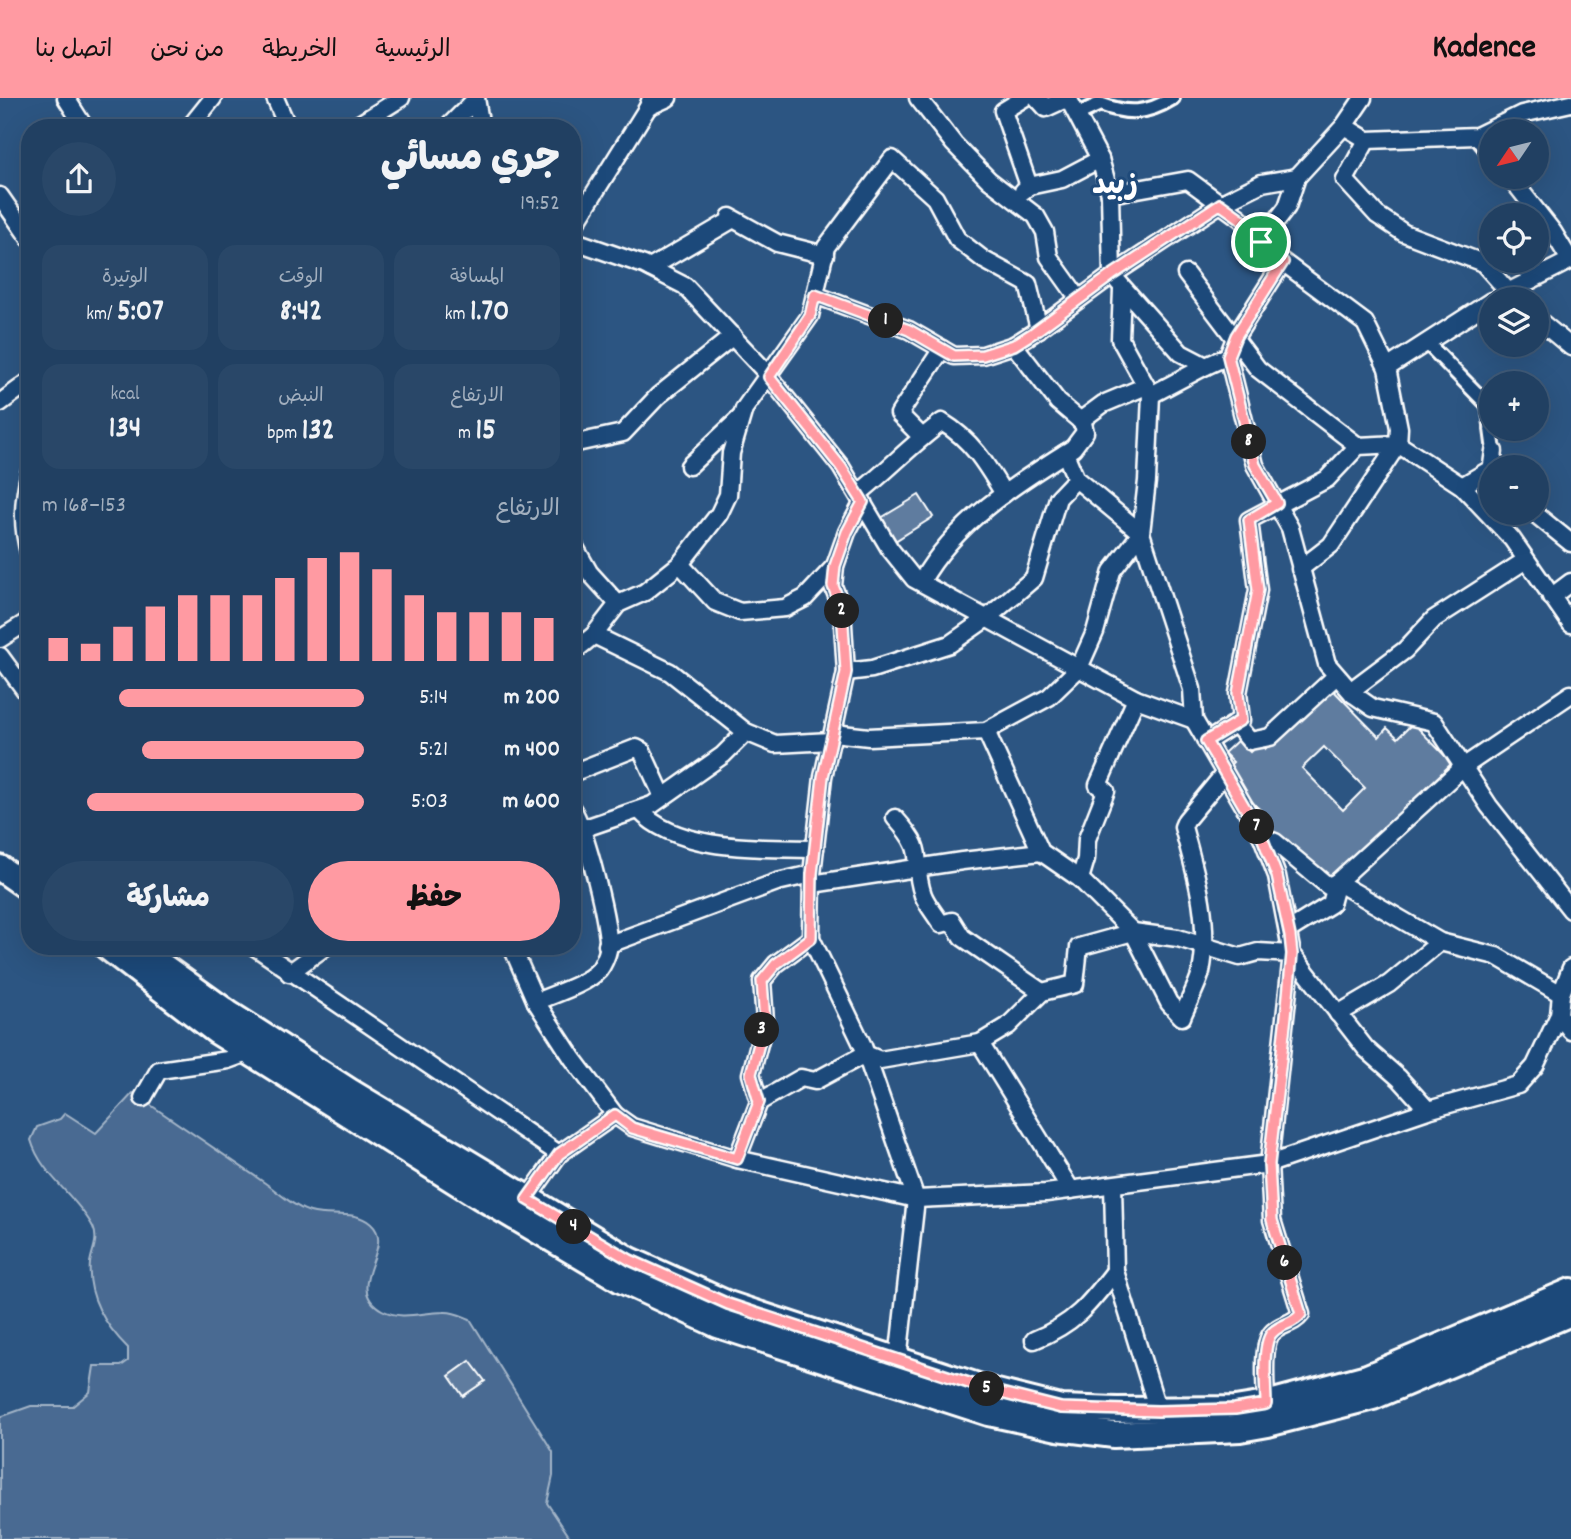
<!DOCTYPE html>
<html lang="ar">
<head>
<meta charset="utf-8">
<style>
  :root { --surface:#214062; --page:#294768; --text:#f1f3f6; --muted:#a2afbe; --line:#3e5977; --accent:#ff9aa2 }
  body { margin:0; font-family:Dekko,"Playpen Sans Arabic",sans-serif; background:var(--page); color:var(--text); direction:rtl; height:100vh; display:flex; flex-direction:column; font-size:26px; white-space:nowrap }
  * { box-sizing:border-box; margin:0 }
  p { font-size:23px; color:var(--muted) }
  .icon { flex:none; width:38px; height:38px; fill:none; stroke:currentColor; stroke-width:2; stroke-linecap:round; stroke-linejoin:round }
  .map { position:relative; flex:1; overflow:hidden; direction:ltr }
  .sheet { position:absolute; left:21px; top:21px; width:560px; height:836px; display:flex; flex-direction:column; background:var(--surface); border-radius:28px; box-shadow:0 7px 28px #0002,0 0 0 2px var(--line); direction:rtl }
  .sheet>* { flex:none }
  .needle { width:46px; rotate:235deg }
  .fabs { position:absolute; left:1479px; top:21px; display:grid; gap:14px }
  .fabs a { display:grid; place-items:center; width:70px; height:70px; border-radius:50%; background:var(--surface); box-shadow:0 7px 28px #0002,0 0 0 2px var(--line); font-size:35px }
  .pin { position:absolute; display:grid; place-items:center; width:60px; height:60px; color:#fff; margin:-30px; border:4px solid #fff; border-radius:50%; box-shadow:0 2px 7px #0007 }
  .km { position:absolute; width:35px; height:35px; margin:-18px; border-radius:50%; background:#222; color:#fff; font-size:19px; line-height:35px; text-align:center }
  .round { display:grid; place-items:center; flex:none; width:74px; height:74px; border-radius:37px; background:var(--page) }
  .overview { display:flex; align-items:center; justify-content:space-between; height:119px; padding:0 21px }
  h1 { font-size:38px; font-weight:800; line-height:52px }
  .stats { display:grid; grid-template-columns:repeat(3,1fr); gap:10px; height:119px; padding:7px 21px }
  .stats div { display:grid; align-content:center; border-radius:18px; background:var(--page); text-align:center }
  .stats b { font-size:30px; font-weight:800 }
  .stats small { font-size:19px; font-weight:400 }
  .stats p { font-size:19px }
  .chart { height:196px; padding:14px 21px }
  .chart p { display:flex; justify-content:space-between }
  .chart svg { width:100%; height:126px; margin-top:7px; stroke:var(--accent); stroke-width:6 }
  .primary-button { display:flex; gap:14px; margin-top:auto; padding:14px 21px }
  .primary-button a { flex:1; height:80px; border-radius:42px; background:var(--accent); color:#111; font-size:28px; font-weight:800; line-height:80px; text-align:center }
  .primary-button a+a { background:var(--page); color:var(--text) }
  ul { padding:0 21px; list-style:none; font-size:23px }
  li { display:grid; grid-template-columns:112px 84px 1fr; align-items:center; height:52px }
  li i { height:18px; border-radius:9px; background:var(--accent) }
  header { display:flex; align-items:center; gap:42px; box-sizing:border-box; height:98px; padding:0 35px; background:var(--accent); color:#111 }
  header strong { font-size:33px }
  nav { display:flex; gap:38px; margin-inline-start:auto; font-size:24px }
  .map>svg:first-child { display:block }
  .green { fill:#486b92; stroke:#a4b5c8; stroke-width:2 }
  .building { fill:#5e7c9f; stroke:#fff; stroke-width:2; fill-rule:evenodd }
  .lines { fill:none; stroke-linecap:round; stroke-linejoin:round }
  .pedestrian-casing { stroke:#fff; stroke-width:18 }
  .minor-casing { stroke:#fff; stroke-width:21 }
  .primary-casing { stroke:#fff; stroke-width:30 }
  .pedestrian { stroke:#1f4a7a; stroke-width:12 }
  .minor { stroke:#1f4a7a; stroke-width:16 }
  .primary { stroke:#1f4a7a; stroke-width:24 }
  .route-casing { stroke:#fff; stroke-width:14 }
  .route { stroke:#ff9aa2; stroke-width:9 }
  .labels { text-anchor:middle; stroke-width:6; stroke-linejoin:round; paint-order:stroke }
  .district-label { font-size:30px; font-weight:bold; fill:#fff; stroke:#1f4a7a }
</style>
</head>
<body>
<header>
<strong>Kadence</strong>
<nav><a>الرئيسية</a><a>الخريطة</a><a>من نحن</a><a>اتصل بنا</a></nav>
</header>
<div class="map">
<svg width="1571" height="1441" viewBox="0 0 1571 1441">
  <rect width="100%" height="100%" fill="#2c5582"/>
  <filter id="ink" filterUnits="userSpaceOnUse"><feTurbulence type="fractalNoise" baseFrequency=".0143" numOctaves="2"/><feDisplacementMap in="SourceGraphic" scale="14" xChannelSelector="R" yChannelSelector="G"/><feConvolveMatrix kernelMatrix="1 2 1 2 8 2 1 2 1" color-interpolation-filters="sRGB"/></filter>
  <g filter="url(#ink)">
    <path class="green" d="M133,995C177,1025 221,1055 265,1085C278,1094 295,1110 310,1114C330,1120 354,1111 371,1126C397,1149 341,1189 382,1212C402,1223 422,1214 444,1214C453,1213 462,1218 470,1221L553,1354V1378L547,1405L571,1441H0V1319L31,1308H73L90,1294L94,1268H121L128,1263V1250C105,1227 87,1199 90,1165C92,1152 99,1142 93,1129C76,1097 41,1077 31,1042L37,1029L60,1021L65,1015L96,1035Z"/>
    <g class="building">
      <path d="M919,397L933,419L895,443L881,420Z"/>
      <path d="M1332,591L1379,639L1387,630L1398,640L1413,625L1452,665L1330,785L1288,742L1283,746L1265,727L1270,722L1223,674L1233,664L1224,655L1238,642L1250,654L1259,645L1265,651L1290,627L1295,628ZM1324,649L1365,690L1343,712L1302,670Z"/>
      <path d="M470,1263L485,1283L463,1298L449,1278Z"/>
    </g>
    <g class="lines">
      <defs>
        <g id="pedestrian">
          <path d="M1076,17L1100,6C1128,17 1147,16 1173,0"/>
          <path d="M1426,244L1488,307L1491,327"/>
          <path d="M1491,331L1494,353"/>
        </g>
        <g id="minor">
          <path d="M66,0L85,30"/>
          <path d="M275,0L288,30"/>
          <path d="M476,0L481,30"/>
          <path d="M918,0L954,46L989,82L1036,118L1045,134L1049,159L1079,201"/>
          <path d="M1024,0L1003,13L1029,88"/>
          <path d="M1037,0L1046,10L1068,0"/>
          <path d="M1068,0L1100,61L1110,96L1112,177L1181,255L1206,268L1228,258L1236,238L1283,164"/>
          <path d="M648,9L668,0"/>
          <path d="M1344,28L1367,42L1477,38L1522,16L1571,5"/>
          <path d="M189,30L213,0"/>
          <path d="M353,30L401,0"/>
          <path d="M447,30L476,1"/>
          <path d="M1477,38L1491,55"/>
          <path d="M1367,42L1345,82L1377,117L1404,135L1483,165L1515,201"/>
          <path d="M1510,79L1553,134L1570,162"/>
          <path d="M1023,93L1029,88L1062,81L1100,61"/>
          <path d="M1110,96L1188,82L1240,120L1283,164L1365,225L1387,270L1399,330L1398,346L1358,348L1327,381L1249,422L1258,492L1238,595L1241,622L1206,644"/>
          <path d="M0,98L30,141"/>
          <path d="M572,131L648,9L651,0"/>
          <path d="M572,142L644,167L685,188L763,271L841,369L890,451L914,481L1136,601L1194,622"/>
          <path d="M1261,143L1287,109L1297,79L1344,28L1363,0"/>
          <path d="M650,170L730,123V119L777,145L825,157"/>
          <path d="M1186,176L1258,271L1358,348"/>
          <path d="M815,197L909,232L954,258L983,257L1014,247L1033,235L1112,177L1220,106L1262,85L1297,79"/>
          <path d="M1500,198L1571,162"/>
          <path d="M1536,220L1571,249"/>
          <path d="M1228,258L1255,367L1290,430L1327,566L1353,596L1373,610L1434,624L1489,708L1571,812"/>
          <path d="M1387,270L1491,203"/>
          <path d="M1151,297L1206,268"/>
          <path d="M0,305L30,283"/>
          <path d="M1080,323L1103,306L1146,288"/>
          <path d="M922,339L899,316L942,251"/>
          <path d="M572,346L623,335L658,298L733,238"/>
          <path d="M1065,355L1076,381L1141,435L1192,591L1194,622L1262,739L1277,778L1292,856L1366,951L1399,980L1428,1012"/>
          <path d="M689,368L741,319"/>
          <path d="M30,373C23,402 21,428 30,458"/>
          <path d="M1491,374L1494,353"/>
          <path d="M1462,388L1489,372"/>
          <path d="M859,395C888,372 912,346 942,324C972,342 986,366 1004,396"/>
          <path d="M863,404L847,434L835,468L833,488L842,511L846,574L823,679L812,776L811,840L863,948L916,1101L898,1262"/>
          <path d="M1534,415L1571,445"/>
          <path d="M572,444L589,474L618,506"/>
          <path d="M680,466L715,504L740,514L785,510L805,500L835,468"/>
          <path d="M1300,471L1331,447L1398,346L1462,388L1512,441L1571,526"/>
          <path d="M921,484C955,424 1015,386 1073,350L1085,334L1083,325L1058,304L1014,247"/>
          <path d="M1551,499L1571,484"/>
          <path d="M594,537L670,574L746,634L775,646L831,643"/>
          <path d="M0,541L30,522"/>
          <path d="M572,555L594,537L618,506L645,494L680,466L719,416L728,397L731,355L744,311L810,218L826,149L892,61L935,100L957,141L984,162L1028,186L1039,231"/>
          <path d="M0,558L30,599"/>
          <path d="M846,574L872,571L950,546L987,520L1034,480L1058,400L1076,381"/>
          <path d="M1353,596L1357,588L1405,552L1434,521L1526,462"/>
          <path d="M1235,625L1250,643L1270,639L1335,579"/>
          <path d="M986,633L1041,754L1080,781L1133,834L1169,905L1182,919C1188,904 1197,889 1201,874C1211,825 1196,776 1183,729L1186,722L1224,676"/>
          <path d="M833,635L869,639L986,633L1049,599L1079,570L1095,534L1112,473L1141,435L1147,383L1151,297L1120,241L1122,192"/>
          <path d="M572,675L636,650L642,653L663,699"/>
          <path d="M639,712C677,754 762,750 815,751"/>
          <path d="M582,731L652,707L723,657L746,634"/>
          <path d="M1262,739L1275,744L1328,788L1337,784L1463,669L1571,596"/>
          <path d="M1080,781L1086,761L1087,741L1106,693L1098,687L1136,601"/>
          <path d="M1337,784L1440,844L1496,858L1561,896"/>
          <path d="M812,786L962,763L1041,754"/>
          <path d="M1289,832L1331,806L1337,784"/>
          <path d="M607,847L777,784L812,776"/>
          <path d="M255,849L559,1056"/>
          <path d="M512,849L536,904L573,961L615,1017"/>
          <path d="M289,875L325,849"/>
          <path d="M1042,894L1075,886L1079,849L1133,834L1178,840L1240,859L1258,854L1292,856L1269,1066L1272,1122L1301,1216C1293,1227 1282,1225 1273,1234C1261,1244 1266,1290 1266,1306"/>
          <path d="M536,904C555,895 584,888 599,872C602,868 607,858 608,852C611,831 585,729 572,711"/>
          <path d="M1338,916L1389,886L1440,844"/>
          <path d="M1559,917L1571,933"/>
          <path d="M980,945L1071,1092"/>
          <path d="M143,1000L159,972L228,962L250,954"/>
          <path d="M759,1004L801,980L815,983L865,956L880,962L980,945L1008,928L1042,894L962,839L952,823L941,826C936,817 927,807 923,797C910,759 930,758 895,720"/>
          <path d="M737,1061L759,1004L751,976L765,923L762,883L776,866L811,840"/>
          <path d="M1113,1087L1115,1173L1158,1313"/>
          <path d="M527,1101L559,1056L615,1017L632,1029L737,1061L916,1101L1046,1095L1269,1066L1428,1012L1518,987L1535,968L1559,917L1561,896L1571,870"/>
          <path d="M1034,1242C1074,1226 1089,1207 1115,1173"/>
        </g>
        <g id="primary">
          <path d="M0,770L30,791"/>
          <path d="M107,849L216,933L479,1098L621,1182L718,1227L989,1315L1058,1330L1114,1337L1240,1331L1268,1326L1373,1299L1571,1215"/>
          <path d="M136,849L228,915L351,994L630,1162L728,1206L993,1293L1061,1310L1117,1312L1235,1311L1266,1306L1367,1279L1571,1193"/>
        </g>
      </defs>
      <use href="#pedestrian" class="pedestrian-casing"/>
      <use href="#minor" class="minor-casing"/>
      <use href="#primary" class="primary-casing"/>
      <use href="#pedestrian" class="pedestrian"/>
      <use href="#minor" class="minor"/>
      <use href="#primary" class="primary"/>
    </g>
  </g>
  <g class="lines" filter="url(#ink)">
    <defs>
      <path id="route" d="M1220,106L1240,120L1283,164L1236,238L1228,258L1255,367L1277,405L1249,422L1258,492L1238,595L1241,622L1206,643L1262,739L1277,778L1290,838L1292,856L1286,918L1269,1066L1272,1122L1301,1216C1293,1227 1282,1225 1273,1234C1261,1244 1266,1290 1266,1306L1235,1311L1158,1313L1061,1310L993,1293L728,1206L630,1162L527,1101L559,1056L615,1017L632,1030L737,1061L759,1004L751,976L765,923L762,883L776,866L811,840L812,776L823,679L846,574L842,511L833,488L835,468L847,434L863,404L841,369L769,279L810,218L815,197L909,232L954,258L983,257L1014,247L1033,235L1112,177Z"/>
    </defs>
    <use href="#route" class="route-casing"/>
    <use href="#route" class="route"/>
  </g>
  <g class="labels">
    <g class="district-label">
      <text x="1115" y="95">زبيد</text>
    </g>
  </g>
</svg>
<div class="fabs">
<a><svg class="needle" viewBox="-14 -14 28 28"><path d="M0-13l5 13h-10z" fill="#e53935"/><path d="M0 13l5-13h-10z" fill="#a2afbe"/></svg></a>
<a><svg class="icon" aria-label="locate" viewBox="0 0 24 24"><circle cx="12" cy="12" r="6"/><path d="M12 2v4M12 18v4M2 12h4M18 12h4"/></svg></a>
<a><svg class="icon" aria-label="layers" viewBox="0 0 24 24"><path d="M12 4l9 5-9 5-9-5zM3 14l9 5 9-5"/></svg></a>
<a>+</a>
<a>−</a>
</div>
<div class="pin" style="left:1261px;top:144px;background:#1e9e55"><svg class="icon" aria-label="arrive" viewBox="0 0 24 24"><path d="M6 21V4h12l-3 4 3 4H6"/></svg></div>
<b class="km" style="left:886px;top:223px">1</b>
<b class="km" style="left:842px;top:513px">2</b>
<b class="km" style="left:762px;top:932px">3</b>
<b class="km" style="left:574px;top:1129px">4</b>
<b class="km" style="left:987px;top:1291px">5</b>
<b class="km" style="left:1285px;top:1165px">6</b>
<b class="km" style="left:1257px;top:729px">7</b>
<b class="km" style="left:1249px;top:344px">8</b>
<section class="sheet">
<div class="overview"><div><h1>جري مسائي</h1><p>19:52</p></div><a class="round"><svg class="icon" aria-label="share" viewBox="0 0 24 24"><path d="M12 15V3M7 8l5-5 5 5M5 13v7h14v-7"/></svg></a></div>
<div class="stats">
<div><p>المسافة</p><b>1.70<small> km</small></b></div>
<div><p>الوقت</p><b>8:42</b></div>
<div><p>الوتيرة</p><b>5:07<small> /km</small></b></div>
</div>
<div class="stats">
<div><p>الارتفاع</p><b>15<small> m</small></b></div>
<div><p>النبض</p><b>132<small> bpm</small></b></div>
<div><p>kcal</p><b>134</b></div>
</div>
<div class="chart"><p><span>الارتفاع</span>153–168 m</p>
<svg viewBox="0 0 160 44" preserveAspectRatio="none"><path d="M5 44V36M15 44V38M25 44V32M35 44V25M45 44V21M55 44V21M65 44V21M75 44V15M85 44V8M95 44V6M105 44V12M115 44V21M125 44V27M135 44V27M145 44V27M155 44V29"/></svg>
</div>
<ul>
<li><b>200 m</b>5:14<i style="width:76%"></i></li>
<li><b>400 m</b>5:21<i style="width:69%"></i></li>
<li><b>600 m</b>5:03<i style="width:86%"></i></li>
</ul>
<div class="primary-button"><a>حفظ</a><a>مشاركة</a></div>
</section>
</div>
</body>
</html>
